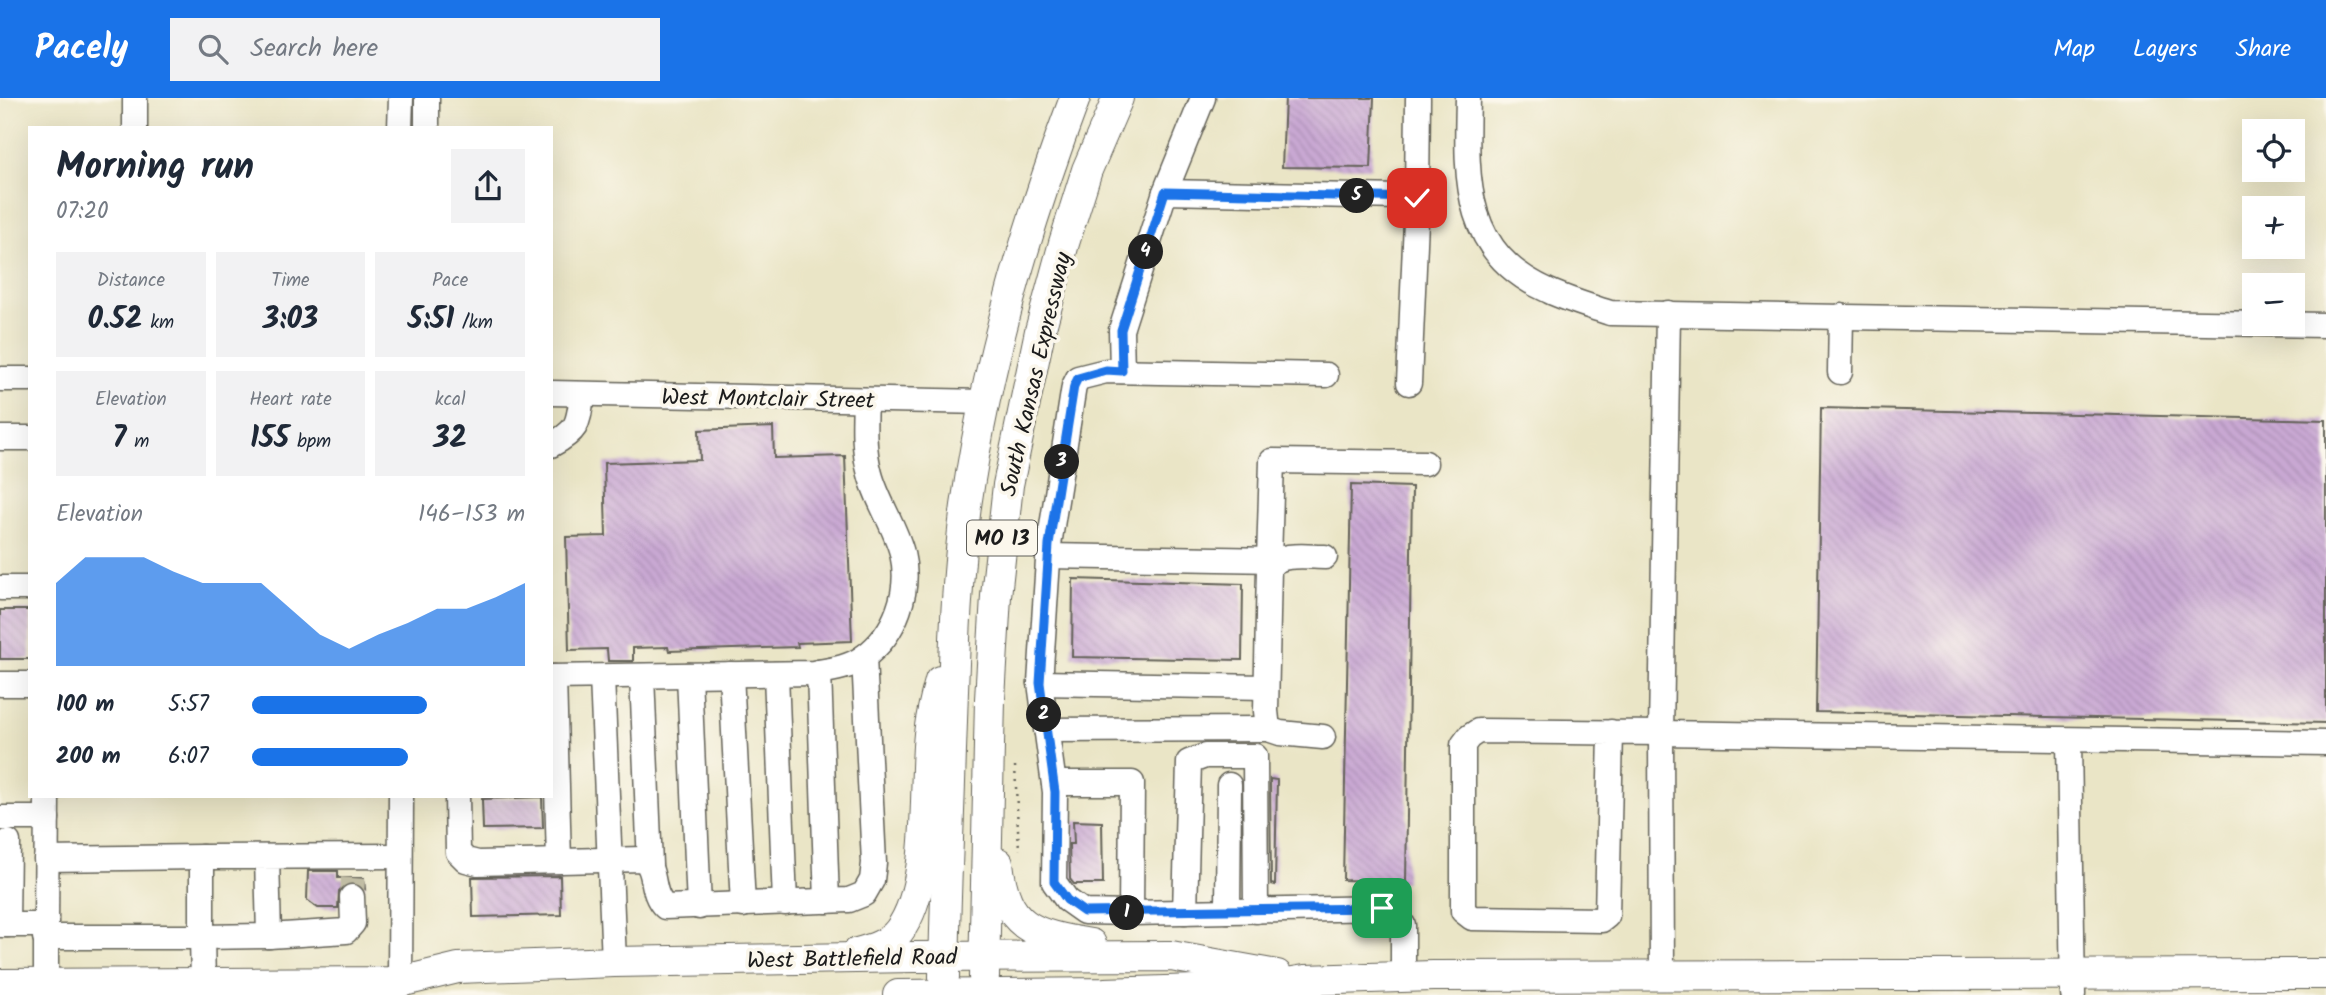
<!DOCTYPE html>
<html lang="en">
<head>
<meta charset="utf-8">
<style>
  :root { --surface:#fff; --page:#f2f2f3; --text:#1f2937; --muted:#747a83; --accent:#1a73e8 }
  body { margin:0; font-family:Kalam,sans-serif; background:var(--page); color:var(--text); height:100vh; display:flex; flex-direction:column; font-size:26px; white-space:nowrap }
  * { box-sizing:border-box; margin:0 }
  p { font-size:23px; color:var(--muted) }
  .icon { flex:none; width:38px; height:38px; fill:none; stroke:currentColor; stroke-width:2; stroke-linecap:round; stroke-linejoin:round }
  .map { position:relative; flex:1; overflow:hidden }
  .panel { position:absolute; left:28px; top:28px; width:525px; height:672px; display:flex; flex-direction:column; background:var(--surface); border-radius:0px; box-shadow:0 7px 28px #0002 }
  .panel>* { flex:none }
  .buttons { position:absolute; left:2242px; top:21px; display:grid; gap:14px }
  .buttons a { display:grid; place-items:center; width:63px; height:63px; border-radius:0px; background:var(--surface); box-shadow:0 7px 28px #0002; font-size:35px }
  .pin { position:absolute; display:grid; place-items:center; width:60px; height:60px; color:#fff; margin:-30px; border-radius:14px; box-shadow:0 4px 10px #0006 }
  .km { position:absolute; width:35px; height:35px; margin:-18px; border-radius:50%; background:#222; color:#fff; font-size:19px; line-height:35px; text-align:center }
  .round { display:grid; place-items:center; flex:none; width:74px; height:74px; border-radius:0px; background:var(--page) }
  .head { display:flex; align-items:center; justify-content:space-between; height:119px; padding:0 28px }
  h1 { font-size:38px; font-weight:600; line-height:52px }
  .stats { display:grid; grid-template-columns:repeat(3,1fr); gap:10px; height:119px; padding:7px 28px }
  .stats div { display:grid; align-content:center; border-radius:0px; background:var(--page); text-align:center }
  .stats b { font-size:30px; font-weight:600 }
  .stats small { font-size:19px; font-weight:400 }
  .stats p { font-size:19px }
  .chart { height:196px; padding:14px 28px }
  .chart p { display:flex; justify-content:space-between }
  .chart svg { width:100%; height:126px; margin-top:7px; fill:var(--accent); opacity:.7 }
  ul { padding:0 28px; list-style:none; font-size:23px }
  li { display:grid; grid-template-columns:112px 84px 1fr; align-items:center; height:52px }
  li i { height:18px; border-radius:9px; background:var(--accent) }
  header { display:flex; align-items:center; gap:42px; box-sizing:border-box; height:98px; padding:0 35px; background:var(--accent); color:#fff }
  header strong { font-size:33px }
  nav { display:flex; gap:38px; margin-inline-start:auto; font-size:24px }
  .search { width:490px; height:63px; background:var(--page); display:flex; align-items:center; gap:18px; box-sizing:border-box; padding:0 24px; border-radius:0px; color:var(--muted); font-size:26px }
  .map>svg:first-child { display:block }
  .building { fill:url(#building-back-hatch) }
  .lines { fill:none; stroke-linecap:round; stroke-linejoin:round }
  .minor-tunnel { stroke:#c1bda4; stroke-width:24; stroke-dasharray:24 12; stroke-linecap:butt }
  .minor-casing { stroke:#646258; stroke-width:27 }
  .major-casing { stroke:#646258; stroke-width:32 }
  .path { stroke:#646258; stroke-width:2.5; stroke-dasharray:2 5; stroke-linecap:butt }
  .minor { stroke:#fff; stroke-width:24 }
  .major { stroke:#fff; stroke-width:30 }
  .route-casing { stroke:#fff; stroke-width:14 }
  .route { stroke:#1a73e8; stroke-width:9 }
  .labels { text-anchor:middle; stroke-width:7; stroke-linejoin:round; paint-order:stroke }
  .shield { fill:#fbf7ec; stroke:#5f5e5a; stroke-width:2 }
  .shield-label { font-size:21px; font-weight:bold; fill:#1c1c1c }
  .street-label { font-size:23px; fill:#1c1c1c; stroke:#fbf7ec }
</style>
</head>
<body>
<header>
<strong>Pacely</strong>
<div class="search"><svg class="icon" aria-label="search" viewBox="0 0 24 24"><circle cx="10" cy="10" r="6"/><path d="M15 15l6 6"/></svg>Search here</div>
<nav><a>Map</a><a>Layers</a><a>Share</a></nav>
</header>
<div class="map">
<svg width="2326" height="897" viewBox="0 0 2326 897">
  <defs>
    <pattern id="building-back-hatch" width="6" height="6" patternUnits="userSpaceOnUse" patternTransform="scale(1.75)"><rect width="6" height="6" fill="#c9a8d3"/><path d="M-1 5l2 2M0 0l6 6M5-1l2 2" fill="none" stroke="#ac90b5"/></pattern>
  </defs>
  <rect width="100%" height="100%" fill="#fbf7ec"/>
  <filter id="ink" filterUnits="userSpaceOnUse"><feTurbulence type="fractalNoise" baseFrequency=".0143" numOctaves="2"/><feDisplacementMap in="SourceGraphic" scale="14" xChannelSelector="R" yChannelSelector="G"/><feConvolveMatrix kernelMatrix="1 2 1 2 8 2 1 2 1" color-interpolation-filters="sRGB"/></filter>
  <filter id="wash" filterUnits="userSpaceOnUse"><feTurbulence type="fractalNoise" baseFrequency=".00686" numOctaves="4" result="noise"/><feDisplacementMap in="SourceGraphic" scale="28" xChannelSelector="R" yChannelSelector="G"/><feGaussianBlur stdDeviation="1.57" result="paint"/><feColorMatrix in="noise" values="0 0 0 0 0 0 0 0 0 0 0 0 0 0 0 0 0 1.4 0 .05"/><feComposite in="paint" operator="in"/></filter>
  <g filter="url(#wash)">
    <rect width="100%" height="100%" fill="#eae5c6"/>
    <g id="blocks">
      <g class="building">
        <path d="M1285,0H1374L1371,70L1282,69Z"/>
        <path d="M1821,310L2326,322V625L1816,614Z"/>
        <path d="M773,329L774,360L845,358L852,543L797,545L798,549L669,553L668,549L633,550V563H608L607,551L569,552L566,439L606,438L604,365L700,362L699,332Z"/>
        <path d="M1351,387L1412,389L1406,784L1343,782Z"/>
        <path d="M1073,481L1243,486L1242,562L1072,559Z"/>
        <rect x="0" y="512" width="30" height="49"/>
        <path d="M1270,681L1277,682L1275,787L1271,786Z"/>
        <path d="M542,699L543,730L483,731L482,701Z"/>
        <path d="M1073,723L1102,724L1103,786H1074L1070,781L1069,746H1074Z"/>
        <path d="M308,773H338V780H364L365,791L358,786H345L339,793L338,810H318L307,802Z"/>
        <path d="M560,778L561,817L473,819L472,779Z"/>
      </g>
    </g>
  </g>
  <g filter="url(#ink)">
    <use href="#blocks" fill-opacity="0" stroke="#646258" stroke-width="2"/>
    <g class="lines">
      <path class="minor-tunnel" d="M352,799L353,780"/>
      <defs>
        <g id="minor">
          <path d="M135,0V30"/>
          <path d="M1468,0C1466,81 1462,155 1549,193C1568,202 1589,208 1610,215L2326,227"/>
          <path d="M400,30L401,0"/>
          <path d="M427,30V0"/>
          <path d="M1165,94L1203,0"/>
          <path d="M1417,100L1418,0"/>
          <path d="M1122,273L1121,232L1165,94L1400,99L1417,100L1409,285"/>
          <path d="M1840,274L1841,218"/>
          <path d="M1326,277L1106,273L1078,280L1074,288L1049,447L1040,585L1055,694L1054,784L1067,802L1084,814L1131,815L1382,810L1403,827V879"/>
          <path d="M0,281H30"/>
          <path d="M551,295L985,304"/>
          <path d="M0,340H30"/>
          <path d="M551,347C579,332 578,326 582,297"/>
          <path d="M1048,458L1275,462"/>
          <path d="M1269,462L1272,363L1425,365"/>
          <path d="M0,490H30"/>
          <path d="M819,574L827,803"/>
          <path d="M731,576L743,807"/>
          <path d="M776,576L785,805"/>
          <path d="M689,577L699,809"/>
          <path d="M642,578L650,767"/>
          <path d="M551,579L813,575C831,572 849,570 864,559C896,536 911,493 902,455C895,428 877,403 870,376C863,351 864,327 865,302"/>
          <path d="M554,579L559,763"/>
          <path d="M602,579L614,864"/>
          <path d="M1040,585L1266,589"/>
          <path d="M0,586H30"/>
          <path d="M1046,632L1268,631"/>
          <path d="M1611,634L1607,818L1602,822L1472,820L1463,813V647L1469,639L1478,633L1661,635L1668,215"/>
          <path d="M1323,639L1280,635L1268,631L1266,613L1269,469C1281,454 1307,459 1325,459"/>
          <path d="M2069,643L2073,897"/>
          <path d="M1054,685H1132L1131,815"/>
          <path d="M457,698L458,754L466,762L478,765L643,761C658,773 649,793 665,809L849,802L864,796L872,782L874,765L864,559"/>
          <path d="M0,720H47"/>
          <path d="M267,759L269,838L202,839V759L400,758"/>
          <path d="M46,761L202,759"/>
          <path d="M1228,813L1229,687"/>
          <path d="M1185,814L1189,664L1205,658H1255L1256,813"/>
          <path d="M0,827H46V886"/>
          <path d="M7,827L8,744"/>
          <path d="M46,827L47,698"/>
          <path d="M269,838L346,833L353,825L352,799"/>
          <path d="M45,839H202L203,885"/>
          <path d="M1662,877L1661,635L2326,645"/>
          <path d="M400,884L401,698"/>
        </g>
        <g id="major">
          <path d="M998,765C1005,829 1032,837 1091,846"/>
          <path d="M857,855C873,851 889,846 899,833C933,788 923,691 929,636C931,618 935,601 940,583"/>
          <path d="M944,879C945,803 949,727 951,652C954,570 955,489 966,408C986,269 1025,132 1075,0"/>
          <path d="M984,879L990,601L996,498L1008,387L1040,233L1064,145L1087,72L1118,0"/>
          <path d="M0,886L400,884L458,870L614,864L914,859L1171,858L1277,877"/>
          <path d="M898,897L1104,895L1258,890L1305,882L1433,878L2326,876"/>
        </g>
      </defs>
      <use href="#minor" class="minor-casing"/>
      <use href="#major" class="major-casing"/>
      <path class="path" d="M1015,668L1019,752"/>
      <use href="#minor" class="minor"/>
      <use href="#major" class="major"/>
    </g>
  </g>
  <g class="lines" filter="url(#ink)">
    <defs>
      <path id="route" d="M1382,810L1084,814L1067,802L1054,784L1055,694L1040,585L1049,447L1074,288L1078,280L1106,272L1122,273L1121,232L1165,94L1417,100"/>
    </defs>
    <use href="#route" class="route-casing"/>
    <use href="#route" class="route"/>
  </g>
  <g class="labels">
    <rect class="shield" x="967" y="422.5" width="70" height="35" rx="5"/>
    <g class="shield-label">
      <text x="1002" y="447">MO 13</text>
    </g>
    <g class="street-label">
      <text transform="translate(1035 276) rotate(-77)" y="8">South Kansas Expressway</text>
      <text transform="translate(768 300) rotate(1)" y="8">West Montclair Street</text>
      <text transform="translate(852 860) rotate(-1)" y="8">West Battlefield Road</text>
    </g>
  </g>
</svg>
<div class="buttons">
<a><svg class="icon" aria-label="locate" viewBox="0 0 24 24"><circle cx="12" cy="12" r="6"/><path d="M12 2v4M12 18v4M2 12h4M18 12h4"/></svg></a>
<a>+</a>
<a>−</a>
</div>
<div class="pin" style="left:1382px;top:810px;background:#1e9e55"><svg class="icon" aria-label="arrive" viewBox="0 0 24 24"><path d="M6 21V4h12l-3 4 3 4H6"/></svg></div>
<div class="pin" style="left:1417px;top:100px;background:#d93025"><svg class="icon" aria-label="check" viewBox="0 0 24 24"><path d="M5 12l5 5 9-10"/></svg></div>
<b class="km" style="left:1127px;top:815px">1</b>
<b class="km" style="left:1044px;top:617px">2</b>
<b class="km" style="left:1062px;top:364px">3</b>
<b class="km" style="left:1146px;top:154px">4</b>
<b class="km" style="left:1357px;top:98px">5</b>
<section class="panel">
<div class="head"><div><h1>Morning run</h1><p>07:20</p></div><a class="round"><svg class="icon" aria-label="share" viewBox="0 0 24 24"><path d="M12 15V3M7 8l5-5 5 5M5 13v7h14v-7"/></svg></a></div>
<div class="stats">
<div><p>Distance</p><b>0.52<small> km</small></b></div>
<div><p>Time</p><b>3:03</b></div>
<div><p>Pace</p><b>5:51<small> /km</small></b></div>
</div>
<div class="stats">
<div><p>Elevation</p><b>7<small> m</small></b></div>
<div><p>Heart rate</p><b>155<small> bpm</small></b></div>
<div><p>kcal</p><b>32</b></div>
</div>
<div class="chart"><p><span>Elevation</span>146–153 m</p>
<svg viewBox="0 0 160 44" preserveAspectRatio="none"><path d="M0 44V15L10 6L20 6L30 6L40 11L50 15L60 15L70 15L80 24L90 33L100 38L110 33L120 29L130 24L140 24L150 20L160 15V44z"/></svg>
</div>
<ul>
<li><b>100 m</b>5:57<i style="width:64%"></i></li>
<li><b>200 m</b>6:07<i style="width:57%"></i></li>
</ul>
</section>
</div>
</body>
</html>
